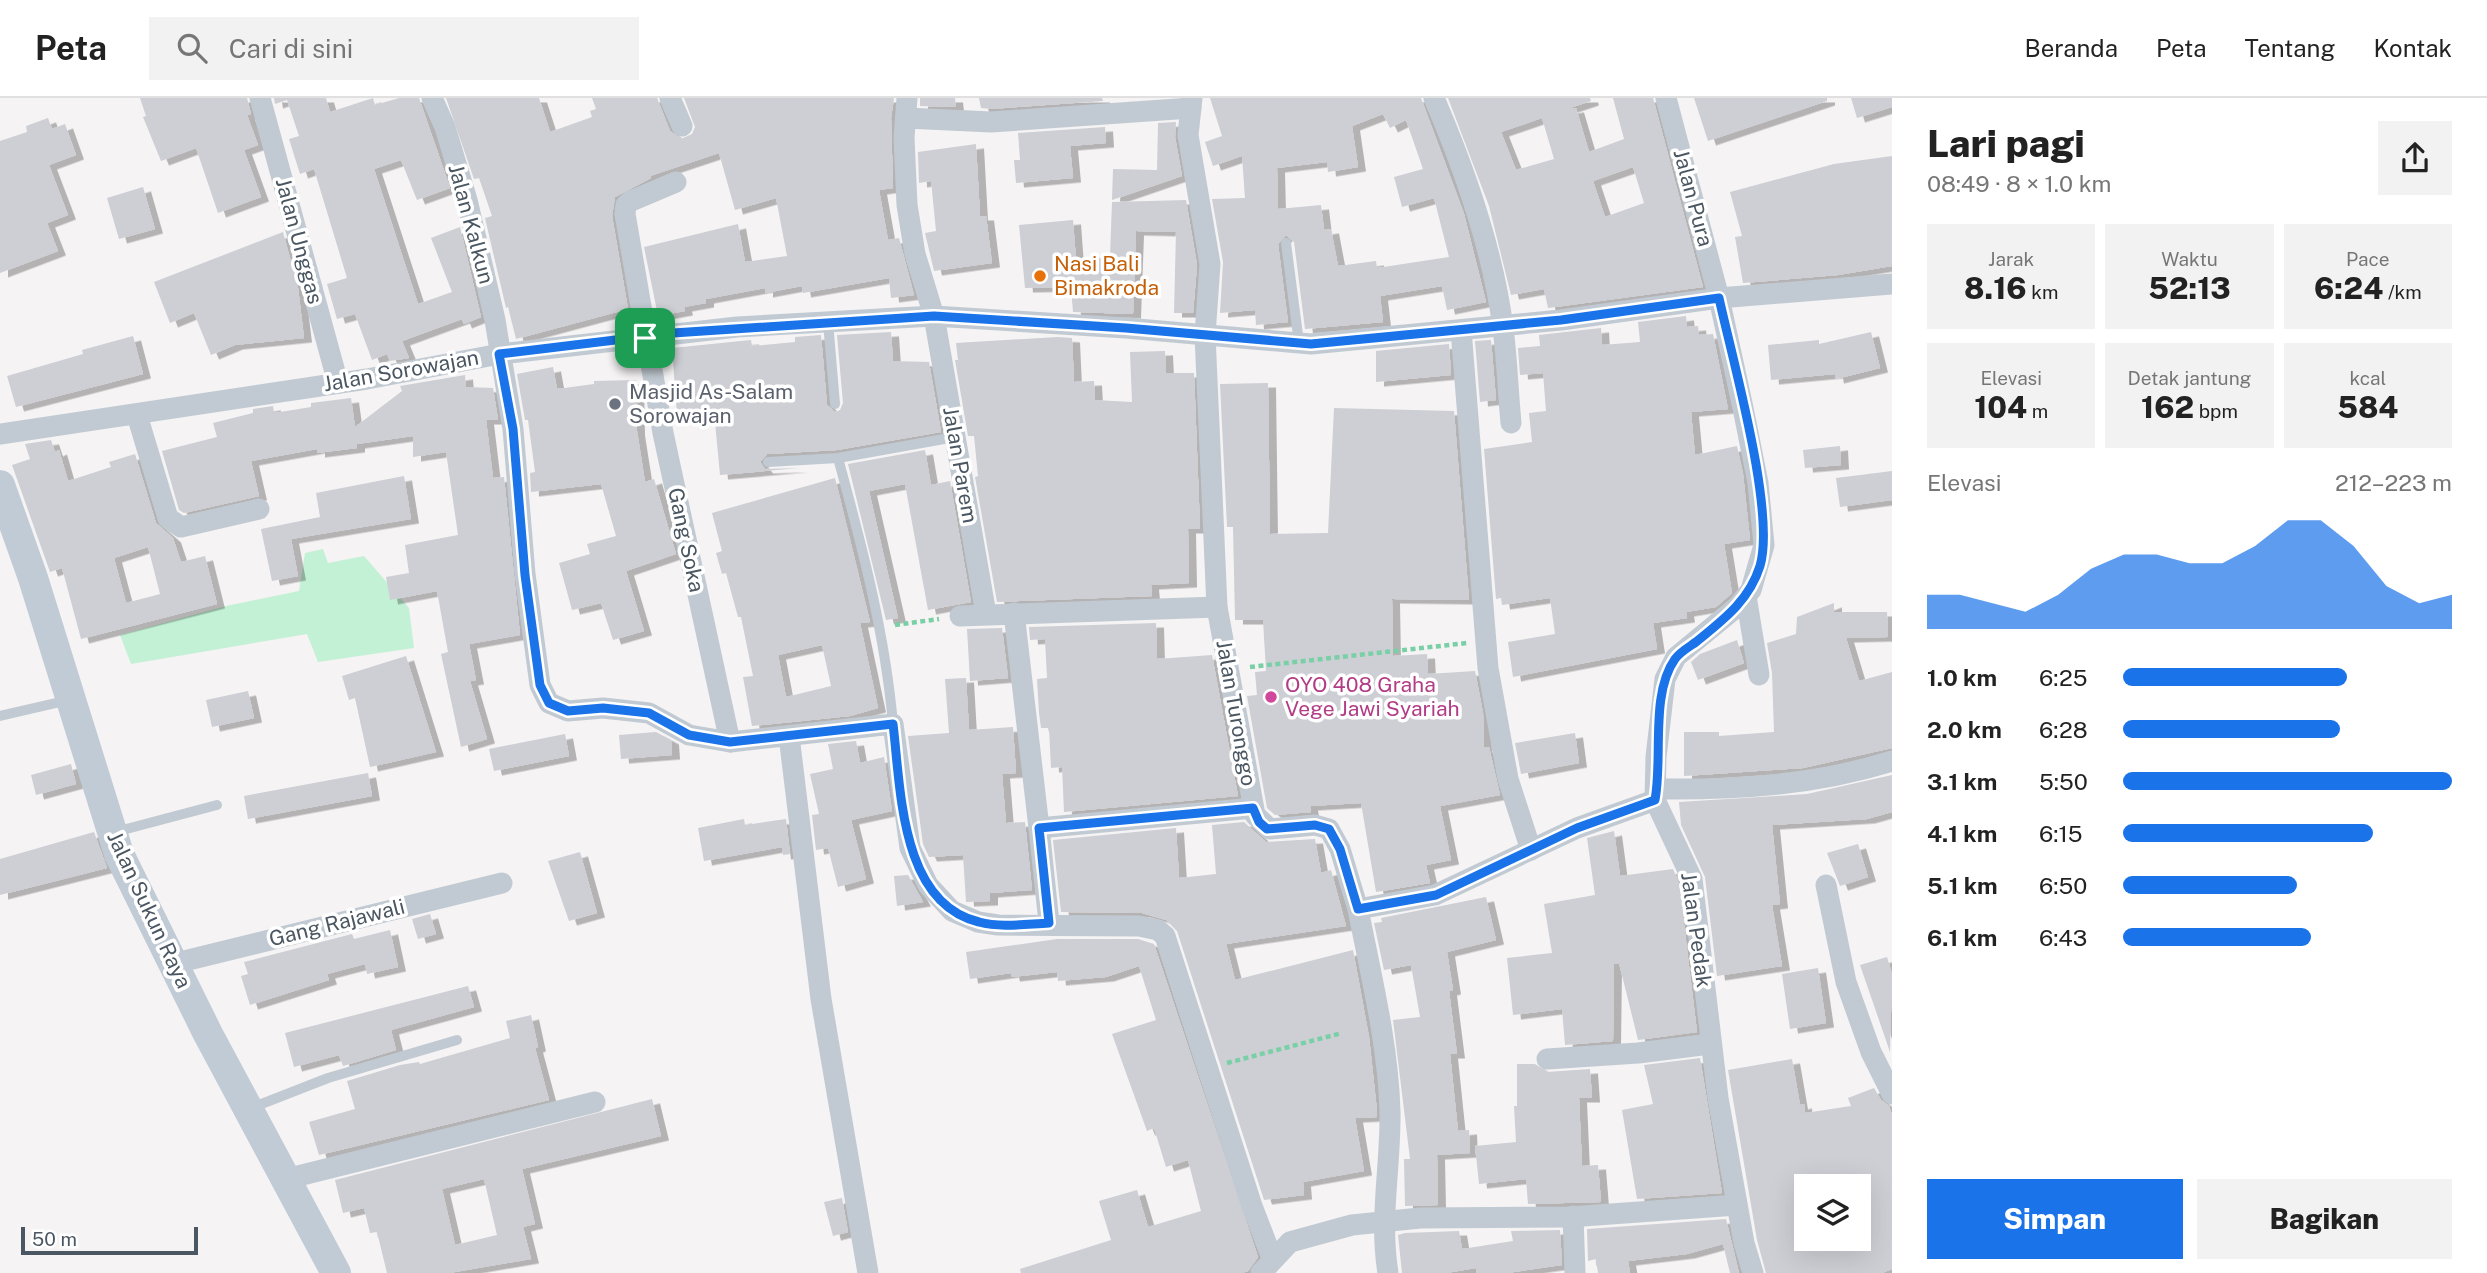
<!DOCTYPE html>
<html lang="id">
<head>
<meta charset="utf-8">
<style>
  :root { --surface:#fff; --page:#f2f2f2; --text:#222; --muted:#767676; --line:#e0e0e0; --accent:#1a73e8 }
  body { margin:0; font-family:"Public Sans",sans-serif; background:var(--page); color:var(--text); height:100vh; display:flex; flex-direction:column; font-size:26px; white-space:nowrap }
  * { box-sizing:border-box; margin:0 }
  p { font-size:23px; color:var(--muted) }
  .icon { flex:none; width:38px; height:38px; fill:none; stroke:currentColor; stroke-width:2; stroke-linecap:round; stroke-linejoin:round }
  .map { position:relative; flex:1; overflow:hidden }
  .panel { display:flex; flex-direction:column; background:var(--surface); width:595px }
  .panel>* { flex:none }
  .fabs { position:absolute; left:1794px; top:1076px; display:grid; gap:14px }
  .fabs a { display:grid; place-items:center; width:77px; height:77px; border-radius:0px; background:var(--surface); box-shadow:0 7px 28px #0002; font-size:35px }
  .scale { position:absolute; left:21px; bottom:18px; width:177px; box-sizing:border-box; padding-left:7px; border:4px solid #4a5661; border-top:0; font-size:19px; line-height:24px; white-space:nowrap; color:#4a5661; -webkit-text-stroke:5px #fff; paint-order:stroke }
  .pin { position:absolute; display:grid; place-items:center; width:60px; height:60px; color:#fff; margin:-30px; border-radius:14px; box-shadow:0 4px 10px #0006 }
  .round { display:grid; place-items:center; flex:none; width:74px; height:74px; border-radius:0px; background:var(--page) }
  .overview { display:flex; align-items:center; justify-content:space-between; height:119px; padding:0 35px }
  h1 { font-size:38px; font-weight:800; line-height:52px }
  .metrics { display:grid; grid-template-columns:repeat(3,1fr); gap:10px; height:119px; padding:7px 35px }
  .metrics div { display:grid; align-content:center; border-radius:0px; background:var(--page); text-align:center }
  .metrics b { font-size:30px; font-weight:800 }
  .metrics small { font-size:19px; font-weight:400 }
  .metrics p { font-size:19px }
  .chart { height:196px; padding:14px 35px }
  .chart p { display:flex; justify-content:space-between }
  .chart svg { width:100%; height:126px; margin-top:7px; fill:var(--accent); opacity:.7 }
  .cta { display:flex; gap:14px; margin-top:auto; padding:14px 35px }
  .cta a { flex:1; height:80px; border-radius:0px; background:var(--accent); color:#fff; font-size:28px; font-weight:800; line-height:80px; text-align:center }
  .cta a+a { background:var(--page); color:var(--text) }
  ul { padding:0 35px; list-style:none; font-size:23px }
  li { display:grid; grid-template-columns:112px 84px 1fr; align-items:center; height:52px }
  li i { height:18px; border-radius:9px; background:var(--accent) }
  header { display:flex; align-items:center; gap:42px; box-sizing:border-box; height:98px; padding:0 35px; background:var(--surface); border-bottom:2px solid var(--line) }
  header strong { font-size:33px }
  nav { display:flex; gap:38px; margin-inline-start:auto; font-size:24px }
  .search { width:490px; height:63px; background:var(--page); display:flex; align-items:center; gap:18px; box-sizing:border-box; padding:0 24px; border-radius:0px; color:var(--muted); font-size:26px }
  main { display:flex; flex:1; min-height:0 }
  .map>svg:first-child { display:block }
  .green { fill:#c3f1d5 }
  .building { fill:#cdcfd5; fill-rule:evenodd; filter:url(#shadow) }
  .lines { fill:none; stroke-linecap:round; stroke-linejoin:round }
  .path { stroke:#7ad0a6; stroke-width:4.5; stroke-dasharray:5 3.5; stroke-linecap:butt }
  .lane { stroke:#c1cad2; stroke-width:10 }
  .street { stroke:#c1cad2; stroke-width:21 }
  .secondary { stroke:#c1cbd6; stroke-width:30 }
  .route-casing { stroke:#fff; stroke-width:14 }
  .route { stroke:#1a73e8; stroke-width:9 }
  .food-dot { fill:#e8710a; stroke:#fff; stroke-width:2.5 }
  .worship-dot { fill:#6b7280; stroke:#fff; stroke-width:2.5 }
  .hotel-dot { fill:#d1479c; stroke:#fff; stroke-width:2.5 }
  .labels { text-anchor:middle; stroke-width:7; stroke-linejoin:round; paint-order:stroke }
  .street-label { font-size:21px; fill:#4a5661; stroke:#fff }
  .food-label { font-size:21px; fill:#c56008; stroke:#fff; text-anchor:start }
  .worship-label { font-size:21px; fill:#5b616d; stroke:#fff; text-anchor:start }
  .hotel-label { font-size:21px; fill:#b23c85; stroke:#fff; text-anchor:start }
</style>
</head>
<body>
<header>
<strong>Peta</strong>
<div class="search"><svg class="icon" aria-label="search" viewBox="0 0 24 24"><circle cx="10" cy="10" r="6"/><path d="M15 15l6 6"/></svg>Cari di sini</div>
<nav><a>Beranda</a><a>Peta</a><a>Tentang</a><a>Kontak</a></nav>
</header>
<main>
<div class="map">
<svg width="1892" height="1175" viewBox="0 0 1892 1175">
  <defs>
    <filter id="shadow"><feDropShadow dx="8" dy="4.5" stdDeviation="0" flood-color="#0004"/></filter>
  </defs>
  <rect width="100%" height="100%" fill="#f5f3f3"/>
  <path class="green" d="M323,451L328,465L364,458L409,510L414,550L318,564L307,536L131,566L120,537L226,508L299,493L305,455Z"/>
  <g class="building">
    <path d="M140,0H247L251,16L247,17L258,47L244,52L261,99L218,115L196,50L161,63L143,19L146,18Z"/>
    <path d="M274,0H326L330,14L373,0L375,7L399,0H419L450,90L417,102L401,62L374,71L418,206L452,194L431,140L460,129L481,219L464,226L462,221L402,243L409,260L390,263L387,256L372,262L355,216L337,221L327,186L347,180L314,71L300,76L289,41L299,38L287,2L275,6Z"/>
    <path d="M446,0H539L550,34L592,19L590,13L596,11L592,0H657L670,33L681,41L692,36L695,29L684,0H894L891,20L893,90L879,92L888,142L899,140L914,197L891,200L889,180L803,195L802,188L765,195V190L706,201V205L684,209L685,213L658,218L644,149L738,126L745,164L787,158L776,100L735,112L719,55L650,78L651,80L615,99L612,118L628,211L516,241L508,209L506,210L485,120L492,118L479,80L474,81Z"/>
    <path d="M920,0H955L956,9L920,8Z"/>
    <path d="M979,0H1102L1103,3L991,11L981,10Z"/>
    <path d="M1210,0H1421L1464,116L1486,204L1447,212L1442,188L1380,198L1383,224L1305,231L1294,144L1286,137L1278,146L1288,224L1256,227L1255,212L1220,215L1223,164L1212,101L1245,100L1242,58L1213,68L1205,44L1222,38ZM1383,16L1390,30L1406,22L1423,71L1394,79L1402,109L1434,100L1449,159L1377,170L1376,163L1338,168L1331,131L1324,132L1321,107L1278,111L1277,70L1327,64L1328,74L1358,69L1352,28Z"/>
    <path d="M1448,0H1590L1591,3L1564,12L1576,10L1589,54L1624,41L1613,0H1653L1703,189L1548,210L1544,191L1511,197L1489,108ZM1542,20L1554,61L1516,72L1501,34ZM1633,69L1644,105L1605,119L1593,83Z"/>
    <path d="M1694,0H1827V3L1708,43Z"/>
    <path d="M1851,0H1892V9L1857,20Z"/>
    <path d="M48,20L52,31L65,26L76,57L49,67L68,117L47,125L58,153L0,175V43L27,34L26,28Z"/>
    <path d="M1176,24L1175,39L1182,78L1112,102L1113,71L1157,72L1158,25Z"/>
    <path d="M1105,29L1106,45L1070,48L1073,80L1016,85L1014,62H1020L1018,35Z"/>
    <path d="M976,46L980,118H986L992,165L934,173L925,135L936,133L931,83L919,85L918,54Z"/>
    <path d="M1892,58V168L1838,177L1743,185L1735,139L1742,138L1730,94L1834,66Z"/>
    <path d="M143,89L155,131L119,141L107,100Z"/>
    <path d="M1186,102L1197,167L1193,215H1174L1176,134L1136,133L1133,216L1073,214L1071,189L1025,190L1019,127L1073,122L1076,162L1110,159L1112,104Z"/>
    <path d="M283,134L298,190L304,240L235,247L211,257L194,215L170,225L154,184Z"/>
    <path d="M1686,218L1687,229L1698,228L1699,237L1713,236L1728,311L1691,314L1695,357L1737,348L1743,376L1750,442L1724,446L1732,495L1716,509L1686,514L1687,520L1653,525L1657,551L1513,579L1508,544L1555,536L1550,500L1502,507L1501,500L1496,501L1484,351L1532,344L1529,315L1546,313L1543,275L1520,277L1518,250L1540,248L1539,237L1601,230L1602,247L1640,244L1638,224Z"/>
    <path d="M891,234L893,263L929,264L941,334L837,352L767,356L760,364L765,371L800,370L720,377L714,313L677,316L672,250L751,242L752,248L795,244V239L821,237L827,307L835,314L840,312L843,305L837,237Z"/>
    <path d="M1871,234L1880,270L1836,281L1835,276L1771,282L1768,247L1819,242V246Z"/>
    <path d="M133,238L143,276L16,309L7,278L83,256L82,252Z"/>
    <path d="M1058,239L1072,240L1074,284L1094,283L1095,302L1132,304L1130,254L1165,253L1166,275H1194L1200,431H1188L1189,485L1151,487L1152,498L997,504L975,379L978,378L974,338H968L955,262H958L956,245Z"/>
    <path d="M1491,242L1496,302L1480,304L1475,243Z"/>
    <path d="M1449,246L1451,277L1376,284V253Z"/>
    <path d="M553,269L557,291L594,286V283L636,282L637,333L645,384L654,381L676,456L626,473L644,533L613,542L601,505L572,512L559,465L590,456L587,446L616,438L601,386L531,394L530,375L535,374L528,322H525L517,276Z"/>
    <path d="M465,277L466,289L493,290L498,322H486L493,380L504,379L520,537L469,546L476,582L470,583L487,641L461,649L441,556L448,554L437,493L390,502L386,479L409,475L405,447L458,437L446,354L413,359V338L357,346V350L317,355V351L251,363L259,398L184,415L179,412L162,353L217,339L213,325L253,315V311L273,308L274,315L311,309V305L351,300L355,329L402,293L400,288Z"/>
    <path d="M1268,285L1270,436L1328,435L1334,310L1454,313L1469,502L1392,501L1393,558L1427,556L1428,576L1475,573L1483,615L1484,650L1489,649L1500,697L1440,708L1451,762L1426,767L1430,785L1376,794L1361,705L1310,708L1311,714L1275,717L1267,710L1247,598L1257,597L1255,574L1266,573L1263,522H1235L1233,429H1227L1220,286Z"/>
    <path d="M51,342L55,354L59,352L68,383L111,369L109,364L135,356L156,425L173,440L181,464L205,458L217,506L81,541L62,470L50,474L12,367L30,361L25,346ZM148,449L160,496L126,505L114,460Z"/>
    <path d="M1840,348L1841,367L1805,370L1803,352Z"/>
    <path d="M925,352L931,387L950,383L971,504L928,512L905,386L869,393L898,520L886,522L848,366Z"/>
    <path d="M1892,373V402L1840,409L1836,380Z"/>
    <path d="M404,378L411,421L291,441L298,478L272,483L261,431L320,419L316,395Z"/>
    <path d="M835,380L870,524L860,525L878,610L850,618L752,628L743,579L753,578L741,519H738L726,475L722,476L716,455L722,453L712,415ZM822,547L831,588L786,599L778,557Z"/>
    <path d="M1834,505V514H1887L1888,539L1846,540L1859,583L1892,574V650L1803,670L1684,678V634H1719V638L1774,634L1772,575L1767,545L1796,536L1797,519Z"/>
    <path d="M1156,525L1157,561L1212,557L1238,698L1064,714L1062,669L1051,670L1049,630H1041L1039,615L1037,581L1047,580L1045,541L1030,542L1029,529Z"/>
    <path d="M1002,530L1008,580L970,583L967,531Z"/>
    <path d="M1737,542L1744,565L1698,582L1691,564L1700,556Z"/>
    <path d="M406,558L436,654L370,669L355,600L349,602L342,578Z"/>
    <path d="M966,580L969,632L1013,629L1016,675L1002,676L1006,725L1025,724L1032,792L990,795V803L966,804L963,757L929,759L923,746L908,638L949,635L945,581Z"/>
    <path d="M248,593L254,620L212,629L206,602Z"/>
    <path d="M656,634L671,642L672,657L621,661L619,637Z"/>
    <path d="M1575,635L1579,665L1521,676L1515,645Z"/>
    <path d="M565,636L569,658L494,673L489,651Z"/>
    <path d="M856,643L860,665L884,659L892,713L851,722L866,781L838,789L828,750L816,752L812,717L819,716L810,676L833,671L828,646Z"/>
    <path d="M71,666L76,686L36,697L31,677Z"/>
    <path d="M368,675L372,698L248,721L244,698Z"/>
    <path d="M1892,677V714L1867,721L1772,727L1780,806L1772,807L1782,868L1717,878L1705,779L1681,727L1679,704L1807,696Z"/>
    <path d="M744,721L745,727L786,721L790,756L783,757L782,749L704,763L698,730Z"/>
    <path d="M1244,724L1266,744L1315,741L1321,775L1331,772L1346,828L1226,846L1235,882L1353,852L1369,939L1377,1013V1019L1355,1020L1364,1073L1303,1084L1304,1097L1264,1102L1177,833L1166,822L1142,815L1061,814L1053,742L1176,730L1179,780L1216,776L1212,727Z"/>
    <path d="M1614,733L1620,778L1673,771L1679,785L1697,934L1638,942L1619,865L1614,866L1613,943L1565,947L1562,911L1513,917L1507,860L1552,855L1544,806L1595,797L1587,740Z"/>
    <path d="M94,734L107,770L0,797V761Z"/>
    <path d="M1858,746L1868,779L1840,788L1827,755Z"/>
    <path d="M580,754L597,815L569,823L548,763Z"/>
    <path d="M908,777L923,804L897,808L894,778Z"/>
    <path d="M1486,799L1496,842L1447,854L1453,892L1449,893L1457,956H1450L1458,1033L1469,1032L1470,1055L1437,1057L1438,1107L1405,1108L1404,1061H1410L1393,922L1420,919L1411,867L1384,872L1374,825L1382,824L1381,820Z"/>
    <path d="M430,816L436,836L418,841L412,821Z"/>
    <path d="M390,832L398,869L367,876L365,866L327,876L329,882L250,907L241,878L248,876L244,864L352,836L354,841Z"/>
    <path d="M1138,841L1154,846L1258,1159L1248,1173L1242,1175H1021L1020,1171L1111,1142L1099,1103L1137,1092L1148,1129L1201,1113L1188,1062L1166,1069L1154,1030L1147,1033L1112,936L1156,922L1139,868L1106,879L1058,883L1057,874L1012,879L1011,875L970,881L966,854L1057,841Z"/>
    <path d="M1887,859L1892,876L1890,954L1860,867Z"/>
    <path d="M1818,870L1826,925L1790,931L1782,876Z"/>
    <path d="M468,888L474,909L391,932L396,952L343,968L339,957L294,969L285,935Z"/>
    <path d="M531,917L538,949L535,950L549,1002L319,1057L309,1024L355,1011L347,983L400,967L419,964L420,966L510,940L506,923Z"/>
    <path d="M1700,960L1722,1095L1637,1101L1622,1012L1653,1006L1644,967Z"/>
    <path d="M1792,961L1800,1007L1804,1006L1805,1015L1851,1008L1848,1000L1874,990L1881,1002L1889,1008L1892,1017V1171L1882,1175H1766L1757,1142L1728,972ZM1806,1088H1858V1141L1820,1152L1817,1141H1806Z"/>
    <path d="M1517,966H1535L1547,974L1590,971L1592,1000H1579L1582,1068L1598,1067L1601,1104L1528,1106L1526,1081L1479,1086L1475,1048L1516,1044L1514,1008H1517Z"/>
    <path d="M652,1001L661,1038L522,1071L535,1126L523,1129L531,1161L449,1175H387L377,1134L370,1135L364,1110L343,1115L335,1082ZM484,1081L497,1137L455,1147L442,1091Z"/>
    <path d="M842,1100L848,1134L833,1138L824,1104Z"/>
    <path d="M1726,1121L1739,1175H1730L1723,1146L1687,1156L1628,1163L1630,1175H1598L1596,1161L1588,1163L1587,1131Z"/>
    <path d="M1560,1132L1562,1167L1507,1175H1477L1476,1170L1446,1175H1402L1398,1137L1405,1135L1459,1133L1462,1151L1513,1143L1511,1133Z"/>
  </g>
  <g class="lines">
    <g class="path">
      <path d="M895,527L939,521"/>
      <path d="M1250,569L1467,545"/>
      <path d="M1227,965L1342,935"/>
    </g>
    <g class="lane">
      <path d="M1286,145L1299,245"/>
      <path d="M828,224L835,306"/>
      <path d="M838,360C862,448 885,535 893,626"/>
      <path d="M768,364L838,360L955,339"/>
      <path d="M0,618L69,602"/>
      <path d="M115,734L217,707"/>
      <path d="M251,1010L328,980L457,942"/>
    </g>
    <g class="street">
      <path d="M260,0L338,285"/>
      <path d="M432,0L445,29L467,102L495,222L513,331L525,476L540,587L549,605L568,613L603,610L649,615L689,637L730,644L893,626L910,750L928,787L952,813L978,824L998,827L1139,828L1158,832L1165,838L1252,1108L1272,1160"/>
      <path d="M670,0L682,28"/>
      <path d="M907,0L904,40L907,107L915,156L934,218L986,516"/>
      <path d="M1192,0L1188,37L1210,166L1205,237L1217,509L1255,717L1270,731L1315,727L1329,731L1340,751L1358,811L1435,797L1577,730L1655,702"/>
      <path d="M1434,0C1465,72 1493,151 1503,230C1507,261 1508,294 1511,325"/>
      <path d="M1666,0L1719,200L1743,310L1758,385L1764,447L1751,492L1738,508L1676,559L1665,581L1656,659L1655,702L1692,781L1718,1000L1744,1145L1753,1175"/>
      <path d="M906,20L991,24L1191,10"/>
      <path d="M676,84L631,103L626,107L625,116L663,335L730,644"/>
      <path d="M1461,232L1488,570L1508,681L1531,752"/>
      <path d="M137,317L168,420L181,429L259,411"/>
      <path d="M0,336L367,281L500,256L737,229L934,218L1126,230L1311,246L1561,222L1719,200L1892,186"/>
      <path d="M1746,498L1759,577"/>
      <path d="M1014,515L1039,730L1253,710"/>
      <path d="M960,518L1217,509"/>
      <path d="M789,638L821,901L868,1175"/>
      <path d="M1657,691C1737,692 1816,687 1892,663"/>
      <path d="M1039,730L1049,825"/>
      <path d="M1826,787L1846,884L1871,954L1892,996"/>
      <path d="M1358,811C1371,878 1388,945 1390,1013C1391,1067 1379,1121 1388,1175"/>
      <path d="M172,866L502,785"/>
      <path d="M1547,961L1638,955L1710,946"/>
      <path d="M286,1081L595,1004"/>
      <path d="M1573,1118L1575,1175"/>
      <path d="M1261,1175L1290,1144L1352,1127L1420,1120L1569,1119L1737,1107"/>
    </g>
    <path class="secondary" d="M0,387L33,480L119,756L208,936L336,1175"/>
  </g>
  <g class="lines">
    <defs>
      <path id="route" d="M1719,200C1732,260 1776,414 1760,468C1749,503 1723,522 1696,544C1689,549 1680,554 1675,561C1650,596 1663,660 1655,702L1577,730L1436,797L1358,811L1340,751L1329,731L1315,727L1267,731L1259,724L1253,710L1039,730L1049,825C1026,826 1001,830 979,824C900,805 901,691 893,626L730,644L689,637L649,615L603,610L568,613L549,605L540,587L525,477L513,331L499,256L673,235L934,218L1126,230L1311,246L1561,222Z"/>
    </defs>
    <use href="#route" class="route-casing"/>
    <use href="#route" class="route"/>
  </g>
  <circle class="food-dot" cx="1040" cy="178" r="7"/>
  <circle class="worship-dot" cx="615" cy="306" r="7"/>
  <circle class="hotel-dot" cx="1271" cy="599" r="7"/>
  <g class="labels">
    <g class="street-label">
      <text transform="translate(1693 100) rotate(75)" y="7">Jalan Pura</text>
      <text transform="translate(471 126) rotate(75)" y="7">Jalan Kalkun</text>
      <text transform="translate(299 143) rotate(75)" y="7">Jalan Unggas</text>
      <text transform="translate(401 273) rotate(-10)" y="7">Jalan Sorowajan</text>
      <text transform="translate(960 367) rotate(80)" y="7">Jalan Parem</text>
      <text transform="translate(686 442) rotate(78)" y="7">Gang Soka</text>
      <text transform="translate(1236 615) rotate(80)" y="7">Jalan Turonggo</text>
      <text transform="translate(149 812) rotate(65)" y="7">Jalan Sukun Raya</text>
      <text transform="translate(337 825) rotate(-14)" y="7">Gang Rajawali</text>
      <text transform="translate(1696 832) rotate(82)" y="7">Jalan Pedak</text>
    </g>
    <g class="food-label">
      <text x="1054" y="173">Nasi Bali<tspan x="1054" dy="24">Bimakroda</tspan></text>
    </g>
    <g class="worship-label">
      <text x="629" y="301">Masjid As-Salam<tspan x="629" dy="24">Sorowajan</tspan></text>
    </g>
    <g class="hotel-label">
      <text x="1285" y="594">OYO 408 Graha<tspan x="1285" dy="24">Vege Jawi Syariah</tspan></text>
    </g>
  </g>
</svg>
<div class="fabs">
<a><svg class="icon" aria-label="layers" viewBox="0 0 24 24"><path d="M12 4l9 5-9 5-9-5zM3 14l9 5 9-5"/></svg></a>
</div>
<div class="scale">50 m</div>
<div class="pin" style="left:645px;top:240px;background:#1e9e55"><svg class="icon" aria-label="arrive" viewBox="0 0 24 24"><path d="M6 21V4h12l-3 4 3 4H6"/></svg></div>
</div>
<section class="panel">
<div class="overview"><div><h1>Lari pagi</h1><p>08:49 · 8 × 1.0 km</p></div><a class="round"><svg class="icon" aria-label="share" viewBox="0 0 24 24"><path d="M12 15V3M7 8l5-5 5 5M5 13v7h14v-7"/></svg></a></div>
<div class="metrics">
<div><p>Jarak</p><b>8.16<small> km</small></b></div>
<div><p>Waktu</p><b>52:13</b></div>
<div><p>Pace</p><b>6:24<small> /km</small></b></div>
</div>
<div class="metrics">
<div><p>Elevasi</p><b>104<small> m</small></b></div>
<div><p>Detak jantung</p><b>162<small> bpm</small></b></div>
<div><p>kcal</p><b>584</b></div>
</div>
<div class="chart"><p><span>Elevasi</span>212–223 m</p>
<svg viewBox="0 0 160 44" preserveAspectRatio="none"><path d="M0 44V32L10 32L20 35L30 38L40 32L50 23L60 18L70 18L80 21L90 21L100 15L110 6L120 6L130 15L140 29L150 35L160 32V44z"/></svg>
</div>
<ul>
<li><b>1.0 km</b>6:25<i style="width:68%"></i></li>
<li><b>2.0 km</b>6:28<i style="width:66%"></i></li>
<li><b>3.1 km</b>5:50<i style="width:100%"></i></li>
<li><b>4.1 km</b>6:15<i style="width:76%"></i></li>
<li><b>5.1 km</b>6:50<i style="width:53%"></i></li>
<li><b>6.1 km</b>6:43<i style="width:57%"></i></li>
</ul>
<div class="cta"><a>Simpan</a><a>Bagikan</a></div>
</section>
</main>
</body>
</html>
